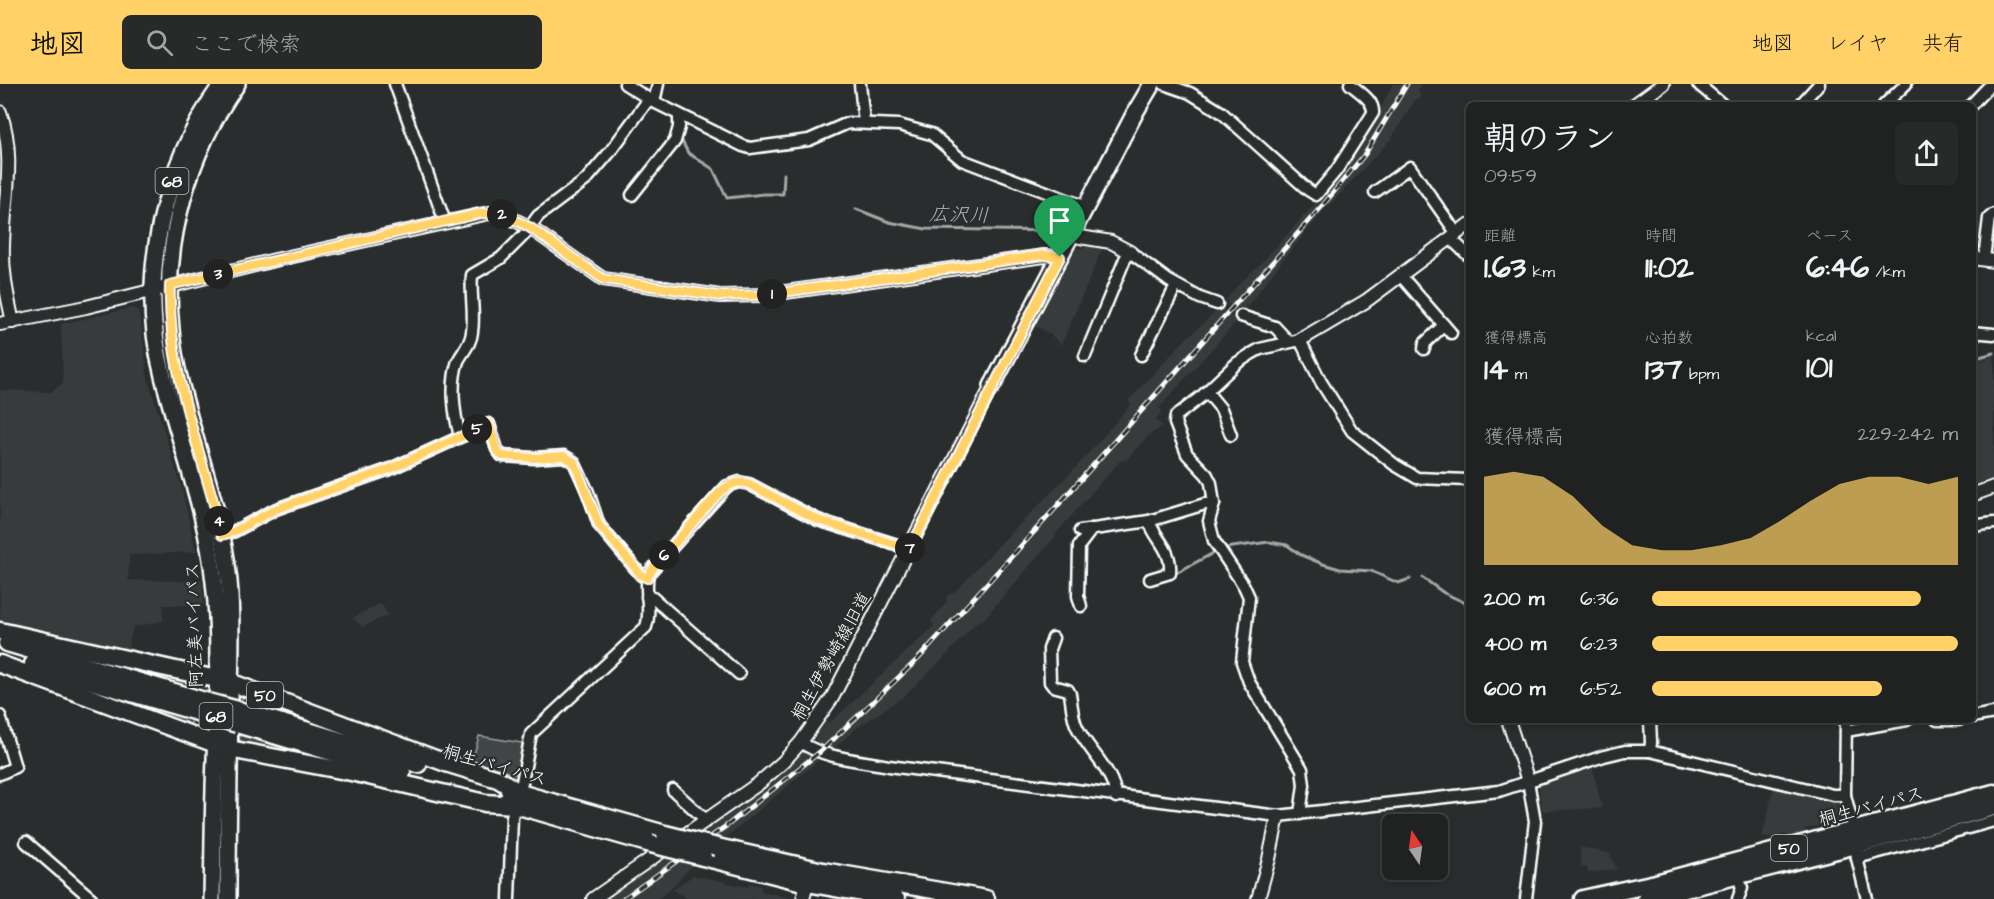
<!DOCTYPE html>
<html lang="ja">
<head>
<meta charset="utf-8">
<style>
  :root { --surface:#202222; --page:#282a2a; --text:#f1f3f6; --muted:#a2a4a5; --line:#3d3f40; --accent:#ffd166 }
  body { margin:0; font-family:"Architects Daughter","Klee One",sans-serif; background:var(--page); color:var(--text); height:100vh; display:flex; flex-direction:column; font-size:22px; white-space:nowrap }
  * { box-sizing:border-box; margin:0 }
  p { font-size:20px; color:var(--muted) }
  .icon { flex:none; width:33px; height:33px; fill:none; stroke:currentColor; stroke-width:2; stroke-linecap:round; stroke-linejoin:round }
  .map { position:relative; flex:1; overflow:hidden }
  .side { position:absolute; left:1466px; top:18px; width:510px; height:621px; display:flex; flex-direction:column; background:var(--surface); border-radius:9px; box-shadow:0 3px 9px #0003,0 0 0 2px var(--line) }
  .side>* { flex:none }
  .needle { width:39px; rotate:347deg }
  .buttons { position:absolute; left:1382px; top:730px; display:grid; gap:12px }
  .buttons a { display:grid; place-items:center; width:66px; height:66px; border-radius:9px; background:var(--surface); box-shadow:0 3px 9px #0003,0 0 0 2px var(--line); font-size:30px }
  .pin { position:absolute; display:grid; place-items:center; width:51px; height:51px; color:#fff; margin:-62px -26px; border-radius:50% 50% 50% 0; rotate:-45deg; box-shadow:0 0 6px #0007 }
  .pin .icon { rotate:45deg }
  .km { position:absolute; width:30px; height:30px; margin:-15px; border-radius:50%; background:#222; color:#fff; font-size:16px; line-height:30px; text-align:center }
  .round { display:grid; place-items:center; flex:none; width:63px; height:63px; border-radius:9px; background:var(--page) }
  .headline { display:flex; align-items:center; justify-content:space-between; height:102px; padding:0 18px }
  h1 { font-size:33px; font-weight:700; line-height:45px }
  .stats { display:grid; grid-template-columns:repeat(3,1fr); gap:9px; height:102px; padding:6px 18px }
  .stats div { display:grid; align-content:center }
  .stats b { font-size:30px; font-weight:700 }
  .stats small { font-size:16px; font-weight:400 }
  .stats p { font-size:16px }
  .chart { height:168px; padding:12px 18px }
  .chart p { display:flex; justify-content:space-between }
  .chart svg { width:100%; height:108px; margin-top:6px; fill:var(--accent); opacity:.7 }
  ul { padding:0 18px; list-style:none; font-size:20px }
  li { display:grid; grid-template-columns:96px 72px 1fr; align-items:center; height:45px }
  li i { height:15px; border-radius:8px; background:var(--accent) }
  header { display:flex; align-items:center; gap:36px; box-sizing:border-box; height:84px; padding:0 30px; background:var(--accent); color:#111 }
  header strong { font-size:28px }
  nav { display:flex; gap:33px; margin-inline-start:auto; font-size:21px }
  .search { width:420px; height:54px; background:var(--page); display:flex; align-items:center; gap:15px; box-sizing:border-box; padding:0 21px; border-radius:9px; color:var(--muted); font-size:22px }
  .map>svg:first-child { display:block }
  .built { fill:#373a3b }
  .green { fill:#414445; stroke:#a0a2a2; stroke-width:1.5 }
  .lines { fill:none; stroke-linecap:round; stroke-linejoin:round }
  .stream { stroke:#a6a7a7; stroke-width:3 }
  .minor-casing { stroke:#fff; stroke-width:15 }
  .tertiary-casing { stroke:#fff; stroke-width:16 }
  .primary-casing { stroke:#fff; stroke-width:20 }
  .trunk-casing { stroke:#fff; stroke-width:21 }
  .minor { stroke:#2a2d2e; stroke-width:10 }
  .tertiary { stroke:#2a2d2e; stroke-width:12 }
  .primary { stroke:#2a2d2e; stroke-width:15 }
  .trunk { stroke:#2a2d2e; stroke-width:16 }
  .rail-casing { stroke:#fff; stroke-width:5 }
  .rail { stroke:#2a2d2e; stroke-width:3; stroke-dasharray:9; stroke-linecap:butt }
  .trunk-bridge-casing { stroke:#fff; stroke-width:21; stroke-linecap:butt }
  .trunk-bridge { stroke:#2a2d2e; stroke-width:16 }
  .route-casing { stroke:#fff; stroke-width:12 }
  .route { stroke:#ffd166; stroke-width:8 }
  .labels { text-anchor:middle; stroke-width:4.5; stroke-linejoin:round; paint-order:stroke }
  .shield { fill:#2a2d2e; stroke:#bfc0c0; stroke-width:1.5 }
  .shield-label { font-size:16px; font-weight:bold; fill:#fff }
  .street-label { font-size:18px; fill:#fff; stroke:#2a2d2e }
  .water-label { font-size:20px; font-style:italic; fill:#b4b6b6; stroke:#2a2d2e }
</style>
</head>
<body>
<header>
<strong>地図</strong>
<div class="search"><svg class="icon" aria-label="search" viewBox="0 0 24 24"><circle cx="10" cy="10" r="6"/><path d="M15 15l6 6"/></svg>ここで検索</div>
<nav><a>地図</a><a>レイヤ</a><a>共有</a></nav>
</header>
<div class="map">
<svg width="1994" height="815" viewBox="0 0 1994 815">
  <rect width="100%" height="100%" fill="#2a2d2e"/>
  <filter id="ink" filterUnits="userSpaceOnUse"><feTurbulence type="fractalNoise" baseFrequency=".0167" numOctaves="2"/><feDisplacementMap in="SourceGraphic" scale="12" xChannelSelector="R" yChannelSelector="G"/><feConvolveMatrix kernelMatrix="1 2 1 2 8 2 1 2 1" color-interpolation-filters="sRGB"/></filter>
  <g filter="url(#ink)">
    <g class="built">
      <path d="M1393,0H1421L1418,8L1421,13L1415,16L1391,55L1328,123L1319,115L1325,109L1374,37Z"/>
      <path d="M1316,118L1325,125L1282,177L1243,228L1236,227L1228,221L1226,216L1236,203L1265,175Z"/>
      <path d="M1099,161L1103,163L1061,261L1050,250L1035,242L1075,165Z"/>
      <path d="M131,224L137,226L141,238L148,295L182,405L196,468L129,471L128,496L181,497L202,495L204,521H163V537L133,543L127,567L0,539V306L51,308L63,299L61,240Z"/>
      <path d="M1224,225L1237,237L1159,324L1162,326L1156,337L1162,341V343L1148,352L1126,376L1120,377L1057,448L1054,454L982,537H978L941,577L903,613L858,643L832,666L817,662L815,653L827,637L831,638L934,542L931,537L947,517V512L955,508L999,461L1081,378L1131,320L1128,317L1182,259L1217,226Z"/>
      <path d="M1994,272V395L1973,403V278Z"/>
      <path d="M381,519L388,531L363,543L352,534Z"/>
      <path d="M803,667L821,671V674L733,748L723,755L718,756L690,778L692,782L670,805L657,815H606L771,699Z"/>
      <path d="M1592,681L1602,724L1542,727L1539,703L1542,698Z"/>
      <path d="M1774,702L1834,716L1841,723L1845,735L1805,745L1806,750L1787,755L1786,750L1780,751V756L1772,759L1771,753L1762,754Z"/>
      <path d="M1580,763L1609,769L1617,785L1588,789L1587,783L1581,784Z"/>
      <path d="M693,791L748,803L749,799L761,802V807L795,815H688L673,806Z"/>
    </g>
    <g class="green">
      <path d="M43,562L189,592L186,604Z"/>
      <path d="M44,589L190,633L191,639L186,644Z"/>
      <path d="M243,611L411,669L240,620Z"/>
      <path d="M241,647L404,695L242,662V659L239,655Z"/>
      <path d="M479,652L522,659L518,691L472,678Z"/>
    </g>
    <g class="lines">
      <g class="stream">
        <path d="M681,55L688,69L713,85L727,114L764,110H783L784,90"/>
        <path d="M856,125L889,138L926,145L1065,147"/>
        <path d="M1972,275L1994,269"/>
        <path d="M1157,440L1171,462L1176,489L1217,467"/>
        <path d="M1225,464L1269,458L1287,461L1301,471L1323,480L1340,485L1371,487L1398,499L1410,495"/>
        <path d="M1423,494L1444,509L1468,520"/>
      </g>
      <defs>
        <g id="minor">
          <path d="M395,0L445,138"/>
          <path d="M625,0L654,18L743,62L750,64L809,56L848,39L899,41L931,50L962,76L1086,123"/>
          <path d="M860,0L864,38"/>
          <path d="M1164,0L1190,9L1221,28L1308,106L1316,111L1336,87L1373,29C1374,16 1359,8 1350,0"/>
          <path d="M1698,0L1723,21"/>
          <path d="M654,18L658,0"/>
          <path d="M1800,21L1819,0"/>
          <path d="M1884,21L1906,0"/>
          <path d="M1971,21L1991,0"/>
          <path d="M1375,108L1410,83L1457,150"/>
          <path d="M632,111L675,57L679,43V31"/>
          <path d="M1451,155L1468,171"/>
          <path d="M1984,175L1989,134L1994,130"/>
          <path d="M1401,192L1451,249"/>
          <path d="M1241,232L1275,243L1289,258"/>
          <path d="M1972,248L1994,250"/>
          <path d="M1424,265L1425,259L1444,241"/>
          <path d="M1141,271L1176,202"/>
          <path d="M1085,272L1125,175L1130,168L1169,197L1200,214L1217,220"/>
          <path d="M1207,308L1221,325L1231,351"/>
          <path d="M460,352C454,330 450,300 458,277C463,267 471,260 472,248C475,229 470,210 472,191L501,174L525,150L538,132L586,96L610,68L649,15"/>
          <path d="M1149,437C1156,457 1172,465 1170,489L1150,495"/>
          <path d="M1972,442L1994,439"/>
          <path d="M1080,447L1149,437L1205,420H1214"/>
          <path d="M222,451L235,447L276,425L390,385L489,340L497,365L502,372L534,374L564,372L574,378L588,408L599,441L641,491L647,494"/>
          <path d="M647,513L653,514L739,590"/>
          <path d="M1081,522L1078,512L1079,462L1092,445"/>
          <path d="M1053,554L1049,565L1050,598L1053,602L1068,606L1070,610C1072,621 1072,633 1077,643C1088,667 1113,685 1116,713"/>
          <path d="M0,632L15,683L0,690"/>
          <path d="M1972,633L1994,629"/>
          <path d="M1846,636L1845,711L1854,746L1857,774L1867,815"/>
          <path d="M1937,636H1959"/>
          <path d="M1846,647L1907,636"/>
          <path d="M801,658C821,674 864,677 889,682L1278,732L1499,707L1604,672L1625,667H1650L1833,711H1845"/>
          <path d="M1650,667L1651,658L1650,636"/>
          <path d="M673,706L707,737"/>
          <path d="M520,709L531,650L646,543C652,526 644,507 648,490L727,402L739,398L749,400L818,436L910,465"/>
          <path d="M1300,730L1304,701L1302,685L1249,598L1242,578L1249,513L1244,502L1214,457L1209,437L1214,420L1211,399L1207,391L1187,370L1175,339L1176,332L1202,312L1237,279L1251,270L1260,265L1300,256L1321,298L1352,347L1395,381L1417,394L1468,396"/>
          <path d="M26,758L92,815"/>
          <path d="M1857,774L1994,737"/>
          <path d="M509,815L512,733L515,721"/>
          <path d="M1526,815L1535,737L1528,697"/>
          <path d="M1738,815L1742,804L1738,792"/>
        </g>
        <g id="tertiary">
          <path d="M1634,21L1663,0"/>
          <path d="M0,28C16,71 4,117 3,161C2,187 7,212 13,238"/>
          <path d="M1073,150L1080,153L1111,158L1130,168"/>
          <path d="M1972,174L1994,177"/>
          <path d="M0,240L86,223L275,176L489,129L504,131L529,143L603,195L720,212L764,211L1044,172L1061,173"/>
          <path d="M1300,256L1366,217L1468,141"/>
          <path d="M1972,411L1994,403"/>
          <path d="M1508,636L1528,697"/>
          <path d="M593,815L758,700L783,678L801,658L832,614L992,302"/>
          <path d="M803,815L809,791"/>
          <path d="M1258,815L1269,775L1278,732"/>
        </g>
        <g id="primary">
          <path d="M992,302L1136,27L1152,0"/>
          <path d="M212,815C213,768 213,721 215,675C217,617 221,556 214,498C207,428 180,361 163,292C137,193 163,82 222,0"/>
          <path d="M228,815C228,750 229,685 230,620C230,579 233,538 229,497C223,436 201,379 186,321C179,296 173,271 171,245C162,160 188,69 237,0"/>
        </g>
        <g id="trunk">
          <path d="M0,547L230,598L446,679L498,695L520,709"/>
          <path d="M7,559L208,618"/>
          <path d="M0,580L229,665L351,688L485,719L515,721"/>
          <path d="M33,580L207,631"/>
          <path d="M238,626L418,680"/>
          <path d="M237,640L402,689"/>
          <path d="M509,706L665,750"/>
          <path d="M505,718L651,760"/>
          <path d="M717,763L823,787L986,815"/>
          <path d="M703,773L807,799L896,815"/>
          <path d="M1583,815L1656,799L1994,709"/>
          <path d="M1646,815L1856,761L1994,723"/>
        </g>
      </defs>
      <use href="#minor" class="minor-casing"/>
      <use href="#tertiary" class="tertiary-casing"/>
      <use href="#primary" class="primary-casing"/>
      <use href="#trunk" class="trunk-casing"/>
      <use href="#minor" class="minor"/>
      <use href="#tertiary" class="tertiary"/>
      <use href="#primary" class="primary"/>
      <use href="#trunk" class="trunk"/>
      <defs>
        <path id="rail" d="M623,815L729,740L821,667L918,575L1052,428L1323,121L1365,70L1407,0"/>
      </defs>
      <use href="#rail" class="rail-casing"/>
      <use href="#rail" class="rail"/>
      <defs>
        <g id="trunk-bridge">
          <path d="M208,618L238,626"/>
          <path d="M207,631L237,640"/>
          <path d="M665,750L717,763"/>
          <path d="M651,760L703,773"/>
        </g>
      </defs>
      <use href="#trunk-bridge" class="trunk-bridge-casing"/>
      <use href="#trunk-bridge" class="trunk-bridge"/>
    </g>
  </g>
  <g class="lines" filter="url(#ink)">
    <defs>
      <path id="route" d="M482,129L504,131L529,143L603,195L720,212L764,211L1044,171L1060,173L910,465L818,436L749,400C737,396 729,401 720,408L654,483L647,494L641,491L599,441L574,378L564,372L534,374L502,372L496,365L489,340L390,385L276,425L235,447L222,451C202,368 167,287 170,201Z"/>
    </defs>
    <use href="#route" class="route-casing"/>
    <use href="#route" class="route"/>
  </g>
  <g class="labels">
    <g class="shield">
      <rect x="155.5" y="84" width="33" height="26" rx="4.5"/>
      <rect x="247" y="598" width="36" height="26" rx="4.5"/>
      <rect x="199.5" y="619" width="33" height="26" rx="4.5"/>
      <rect x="1771" y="751" width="36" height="26" rx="4.5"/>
    </g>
    <g class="shield-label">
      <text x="172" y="103">68</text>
      <text x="265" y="617">50</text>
      <text x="216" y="638">68</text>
      <text x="1789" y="770">50</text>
    </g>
    <g class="street-label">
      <text transform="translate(194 541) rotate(-92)" y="6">阿左美バイパス</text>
      <text transform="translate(831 572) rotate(-61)" y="6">桐生伊勢崎線旧道</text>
      <text transform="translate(495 681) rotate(16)" y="6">桐生バイパス</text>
      <text transform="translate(1871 722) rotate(-15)" y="6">桐生バイパス</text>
    </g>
    <g class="water-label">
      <text transform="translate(959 130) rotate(2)" y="7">広沢川</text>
    </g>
  </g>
</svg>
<div class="buttons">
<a><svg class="needle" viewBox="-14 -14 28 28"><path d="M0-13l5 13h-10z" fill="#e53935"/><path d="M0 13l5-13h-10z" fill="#a2a4a5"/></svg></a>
</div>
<div class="pin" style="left:1060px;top:173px;background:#1e9e55"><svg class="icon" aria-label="arrive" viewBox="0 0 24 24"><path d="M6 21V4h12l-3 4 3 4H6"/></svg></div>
<b class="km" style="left:772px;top:210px">1</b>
<b class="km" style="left:502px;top:130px">2</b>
<b class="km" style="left:218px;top:190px">3</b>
<b class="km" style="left:219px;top:437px">4</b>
<b class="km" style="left:477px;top:345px">5</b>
<b class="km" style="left:664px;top:471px">6</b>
<b class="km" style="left:910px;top:464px">7</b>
<section class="side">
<div class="headline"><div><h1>朝のラン</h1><p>09:59</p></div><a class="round"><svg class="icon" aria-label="share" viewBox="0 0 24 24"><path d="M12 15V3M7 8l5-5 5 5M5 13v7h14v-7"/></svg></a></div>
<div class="stats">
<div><p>距離</p><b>1.63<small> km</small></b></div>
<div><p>時間</p><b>11:02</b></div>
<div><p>ペース</p><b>6:46<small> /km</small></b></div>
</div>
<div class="stats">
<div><p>獲得標高</p><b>14<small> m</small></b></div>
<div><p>心拍数</p><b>137<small> bpm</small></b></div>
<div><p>kcal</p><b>101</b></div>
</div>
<div class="chart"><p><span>獲得標高</span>229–242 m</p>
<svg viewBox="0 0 160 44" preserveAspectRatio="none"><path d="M0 44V8L10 6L20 8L30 16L40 28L50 36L60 38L70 38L80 36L90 33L100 26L110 18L120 11L130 8L140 8L150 11L160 8V44z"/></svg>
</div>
<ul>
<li><b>200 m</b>6:36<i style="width:88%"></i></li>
<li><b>400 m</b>6:23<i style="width:100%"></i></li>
<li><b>600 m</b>6:52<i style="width:75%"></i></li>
</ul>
</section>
</div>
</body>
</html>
